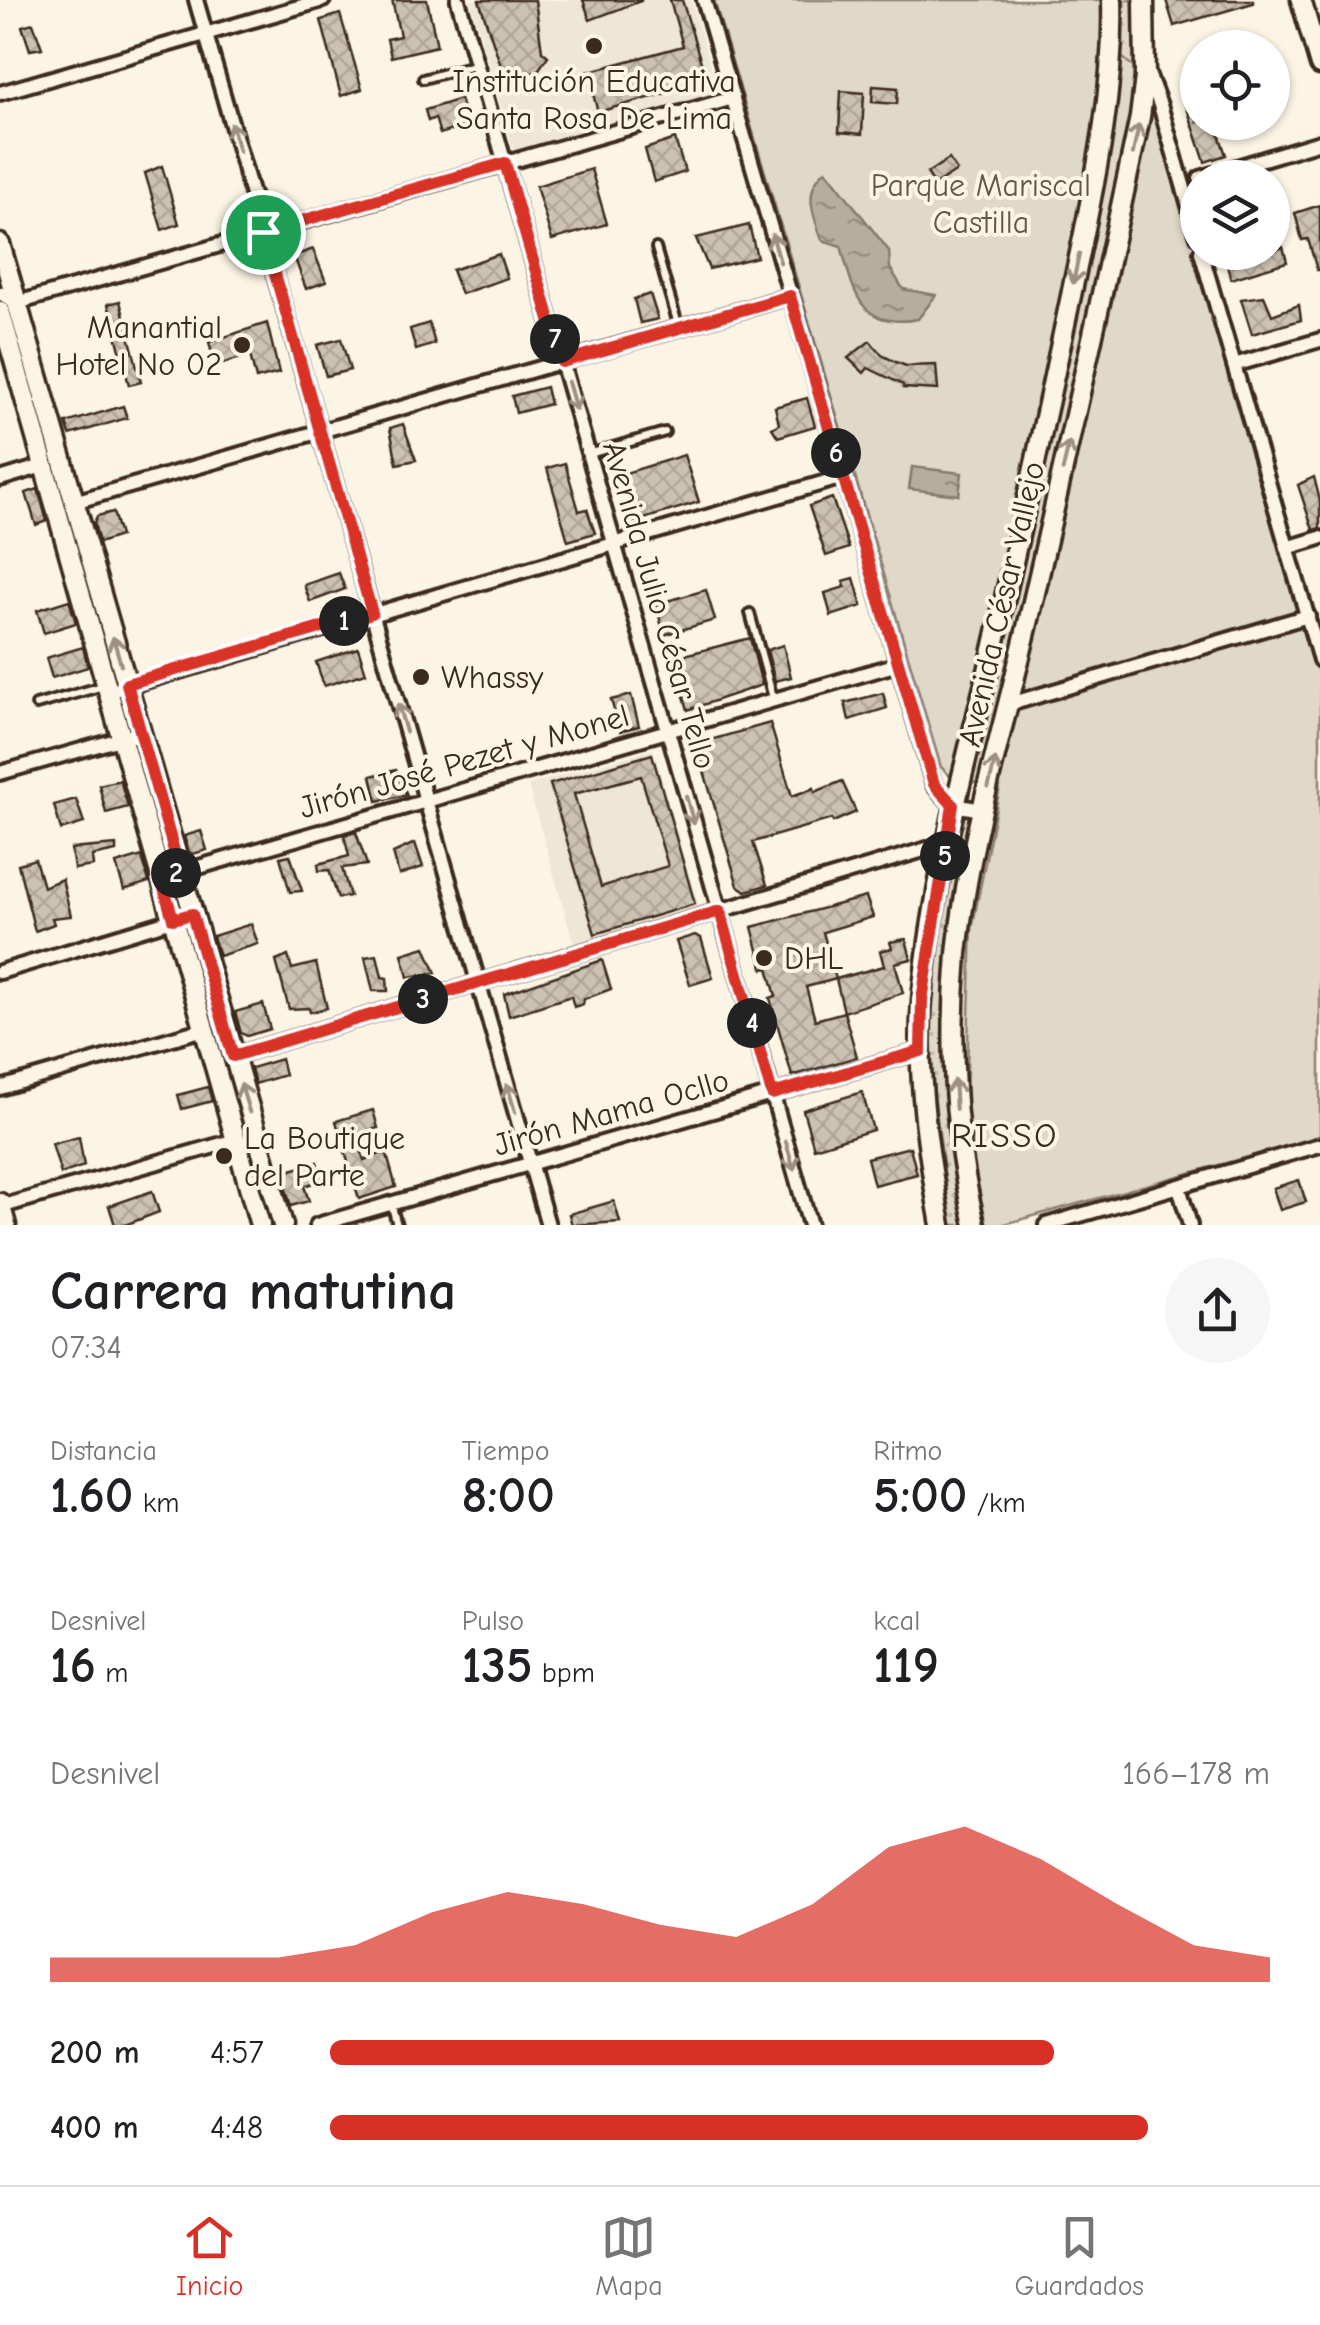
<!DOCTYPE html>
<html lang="es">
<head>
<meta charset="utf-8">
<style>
  :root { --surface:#fff; --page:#f6f6f6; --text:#202124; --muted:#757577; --line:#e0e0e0; --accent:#d93025 }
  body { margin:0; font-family:"Comic Neue",sans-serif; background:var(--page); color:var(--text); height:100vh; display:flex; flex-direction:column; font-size:38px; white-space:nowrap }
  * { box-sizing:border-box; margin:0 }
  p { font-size:32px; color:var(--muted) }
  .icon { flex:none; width:55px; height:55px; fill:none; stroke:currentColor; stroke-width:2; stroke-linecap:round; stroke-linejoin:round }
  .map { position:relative; height:1225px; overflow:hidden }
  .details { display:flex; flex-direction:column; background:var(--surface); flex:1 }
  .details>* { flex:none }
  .controls { position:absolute; left:1180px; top:30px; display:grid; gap:20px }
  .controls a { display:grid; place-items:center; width:110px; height:110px; border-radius:50%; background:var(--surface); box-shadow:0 2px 8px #0004; font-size:50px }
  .pin { position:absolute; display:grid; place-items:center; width:85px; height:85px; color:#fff; margin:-42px; border:5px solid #fff; border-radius:50%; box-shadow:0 2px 10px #0007 }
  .km { position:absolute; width:50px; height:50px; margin:-25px; border-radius:50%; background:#222; color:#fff; font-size:28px; line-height:50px; text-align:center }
  .round { display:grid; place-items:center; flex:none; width:105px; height:105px; border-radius:52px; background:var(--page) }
  .head { display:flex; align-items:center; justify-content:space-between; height:170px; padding:0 50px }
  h1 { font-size:55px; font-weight:800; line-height:75px }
  .figures { display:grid; grid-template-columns:repeat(3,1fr); gap:15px; height:170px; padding:10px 50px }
  .figures div { display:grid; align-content:center }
  .figures b { font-size:50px; font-weight:800 }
  .figures small { font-size:28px; font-weight:400 }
  .figures p { font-size:28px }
  .chart { height:280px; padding:20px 50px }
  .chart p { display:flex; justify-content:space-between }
  .chart svg { width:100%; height:180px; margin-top:10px; fill:var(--accent); opacity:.7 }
  ul { padding:0 50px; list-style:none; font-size:32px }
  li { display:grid; grid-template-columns:160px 120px 1fr; align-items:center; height:75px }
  li i { height:25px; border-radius:12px; background:var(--accent) }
  .dock { display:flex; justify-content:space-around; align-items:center; height:140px; border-top:2px solid var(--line); background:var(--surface); font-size:28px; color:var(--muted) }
  .dock a { display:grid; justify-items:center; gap:5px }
  .dock .on { color:var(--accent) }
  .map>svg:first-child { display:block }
  .built { fill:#eee6d6 }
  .grass { fill:url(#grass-dots); stroke:#8e8173; stroke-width:2.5 }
  .park { fill:#e0d8c8; stroke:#8e8173; stroke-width:2.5 }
  .water { fill:url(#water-ripples); stroke:#85796b; stroke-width:2.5 }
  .building { fill:url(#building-cross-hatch); stroke:#3b2a1e; stroke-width:2.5; fill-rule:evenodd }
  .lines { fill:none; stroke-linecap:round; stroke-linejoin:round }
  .lane-casing { stroke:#3b2a1e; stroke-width:14 }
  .street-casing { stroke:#3b2a1e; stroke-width:20 }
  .secondary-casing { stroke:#3b2a1e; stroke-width:25 }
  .lane { stroke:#fcf5e5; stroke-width:6 }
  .street { stroke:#fcf5e5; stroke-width:12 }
  .secondary { stroke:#fcf5e5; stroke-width:18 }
  .oneway { stroke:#9c9082 }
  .route-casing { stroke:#fff; stroke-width:20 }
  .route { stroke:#d93025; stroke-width:12 }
  .poi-dot { fill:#3b2a1e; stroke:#fcf5e5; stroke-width:4 }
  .labels { text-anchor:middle; stroke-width:8; stroke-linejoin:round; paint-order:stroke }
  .poi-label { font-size:32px; fill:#3b2a1e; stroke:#fcf5e5; text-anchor:start }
  .park-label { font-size:32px; fill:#645648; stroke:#fcf5e5 }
  .street-label { font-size:32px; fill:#3b2a1e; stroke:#fcf5e5 }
  .neighbourhood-label { font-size:35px; letter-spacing:2.5px; fill:#3b2a1e; stroke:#fcf5e5 }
</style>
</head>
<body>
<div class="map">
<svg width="1320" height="1225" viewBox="0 0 1320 1225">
  <defs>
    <pattern id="grass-dots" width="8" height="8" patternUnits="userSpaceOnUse" patternTransform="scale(2.5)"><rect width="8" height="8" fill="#e0d8c8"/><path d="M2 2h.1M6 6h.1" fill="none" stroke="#c1baab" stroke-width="1.8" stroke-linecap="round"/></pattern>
    <pattern id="water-ripples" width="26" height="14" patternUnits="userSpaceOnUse" patternTransform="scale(2.5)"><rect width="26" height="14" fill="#b7ad9e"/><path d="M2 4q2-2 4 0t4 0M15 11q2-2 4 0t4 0" fill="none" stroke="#968d80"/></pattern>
    <pattern id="building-cross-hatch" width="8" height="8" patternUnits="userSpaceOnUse" patternTransform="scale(2.5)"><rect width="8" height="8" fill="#ccc2b3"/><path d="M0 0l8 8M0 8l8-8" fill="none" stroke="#b0a79a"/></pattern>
  </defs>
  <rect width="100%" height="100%" fill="#fcf5e5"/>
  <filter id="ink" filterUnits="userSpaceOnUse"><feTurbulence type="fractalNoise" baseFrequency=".01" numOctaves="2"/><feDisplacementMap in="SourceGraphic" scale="20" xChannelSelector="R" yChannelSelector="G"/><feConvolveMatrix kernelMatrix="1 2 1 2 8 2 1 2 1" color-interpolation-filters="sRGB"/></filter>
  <g filter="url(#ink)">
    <g class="built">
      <path d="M470,0H691L718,92L514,152Z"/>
      <path d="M653,749L699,908L574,944L528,785Z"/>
    </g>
    <g class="grass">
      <path d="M1124,0H1136L1139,23L1129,125L1114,96Z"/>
      <path d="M967,815L973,816L952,956L946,1098L968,1225H951L929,1056L933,958L962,816Z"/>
    </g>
    <path class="park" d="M714,0H1107L1108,46L1156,85L1197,247L1320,679V1137L1001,1225H987L965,1127L972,929L1000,787L952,778L941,767Z"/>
    <g class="water">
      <path d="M826,170L889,251L890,268L903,289L936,295L918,319C859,330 854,292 841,246L822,240C813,215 802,189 826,170Z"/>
      <path d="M912,467L962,473L959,495L909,489Z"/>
    </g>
    <g class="building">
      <path d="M392,0H427L437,46L391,57L387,39L400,36Z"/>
      <path d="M479,0H535L542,51L548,56L537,72H503Z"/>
      <path d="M583,0H641V1L590,20Z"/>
      <path d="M670,0H682L707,82L598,112L587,72L683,46Z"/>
      <path d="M1166,0H1253V3L1174,26Z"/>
      <path d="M340,14L362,89L341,96L321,20Z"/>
      <path d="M33,23L42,48L30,50L22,26Z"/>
      <path d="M1198,68V122H1215L1226,155L1205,162L1185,102L1191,100L1183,72Z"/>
      <path d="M873,86L898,88L897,104L872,102Z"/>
      <path d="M841,91L864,93L862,134L839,132Z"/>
      <path d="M460,99L468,125L440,134L435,118L428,121L425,110Z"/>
      <path d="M675,139L685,172L654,182L645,149Z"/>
      <path d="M949,159L957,171L935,185L927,173Z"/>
      <path d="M162,166L179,224L162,230L145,173Z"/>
      <path d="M591,169L607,224L552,240L536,186Z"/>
      <path d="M1320,205V270H1317L1308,239L1302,240L1295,213Z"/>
      <path d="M749,225L757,257L709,269L696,238Z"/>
      <path d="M1283,247L1287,262L1231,279L1223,252H1272Z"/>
      <path d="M313,249L326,282L306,289L294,256Z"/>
      <path d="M499,254L507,278L461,294L452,270Z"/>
      <path d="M650,294L658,319L640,323L634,299Z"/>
      <path d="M1264,296L1272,315L1299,305L1301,320L1252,334L1241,299Z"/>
      <path d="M120,301L141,382L129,385L108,304Z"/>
      <path d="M267,323L279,373L256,379L250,355L215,366L209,342Z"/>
      <path d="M429,323L435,344L416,350L410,329Z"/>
      <path d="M341,339L350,370L326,376L317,345Z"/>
      <path d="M870,341L882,355L896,362L906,366L936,365L938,390L903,388V385L868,368L864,373L848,358Z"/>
      <path d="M546,387L550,404L516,413L512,396Z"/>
      <path d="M807,398L815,426L778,437L772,428L779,424L775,407Z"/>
      <path d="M123,406L127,418L70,435L66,423Z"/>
      <path d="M403,424L416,460L397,464L390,428Z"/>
      <path d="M684,455L699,502L634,522L619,475Z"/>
      <path d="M565,463L579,511L587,509L595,533L568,541L547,468Z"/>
      <path d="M1314,477L1320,501V528L1313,530L1298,485Z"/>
      <path d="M38,489L47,521L36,525L26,493Z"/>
      <path d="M832,498L849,548L826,556L809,506Z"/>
      <path d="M113,512L120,536L99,543L94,523L97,516Z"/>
      <path d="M339,573L345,589L310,602L304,585Z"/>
      <path d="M854,578L862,606L831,616L825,593L845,587L843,581Z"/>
      <path d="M706,590L715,620L664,635L656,604Z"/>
      <path d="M69,600L76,623L44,633L37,610Z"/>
      <path d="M750,638L762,685L688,710L673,658Z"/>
      <path d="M783,645L791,677L775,681L767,650Z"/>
      <path d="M83,647L88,667L52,678L46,658Z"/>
      <path d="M358,648L366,673L324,686L316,662Z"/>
      <path d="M883,693L887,708L849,720L845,703Z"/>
      <path d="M631,695L639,726L620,731L611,700Z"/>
      <path d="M770,723L792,796L814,788L815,792L842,781L856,812L833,822L832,819L753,842L767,885L746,891L738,886L696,744Z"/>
      <path d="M652,754L695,904L595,934L550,784ZM641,776L668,866L601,887L574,794Z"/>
      <path d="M396,770L407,795L377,801L371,776Z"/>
      <path d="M120,780L128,807L106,813L99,785Z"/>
      <path d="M76,799L84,823L61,830L54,805Z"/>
      <path d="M201,831L207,850L193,854L189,852L184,836Z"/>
      <path d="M356,832L367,865L342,868L350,896L338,898L329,870L319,871L318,864L349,856L344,835Z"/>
      <path d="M415,843L423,867L399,875L393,853Z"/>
      <path d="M116,845V851L92,856L93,866L74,869L71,849Z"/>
      <path d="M290,855L302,891L290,892L280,857Z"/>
      <path d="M142,856L149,882L124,890L116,864Z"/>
      <path d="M35,859L43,887L62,879L71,916L52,918L54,924L35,931L18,864Z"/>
      <path d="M866,897L873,917L823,932L836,979L806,987L815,1020L844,1012L857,1057L792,1076L770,998L776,996L768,968L763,969L752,927Z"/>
      <path d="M251,924L258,944L219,956L213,936Z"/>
      <path d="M695,935L701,938L713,978L690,985L676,941Z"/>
      <path d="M906,939L911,959L895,963L903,993L844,1012L836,979L884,966L880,951L892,948L890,942Z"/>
      <path d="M425,947L436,973L408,977L402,954Z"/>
      <path d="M377,955L382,977L387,978L388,991H373L365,957Z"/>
      <path d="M288,956L292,969L316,963L327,1008L310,1012L309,1008L289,1009L276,961Z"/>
      <path d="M602,960L611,989L584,999L583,1004L574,1007L571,996L509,1016L504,994Z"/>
      <path d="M263,1004L270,1029L247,1036L241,1033L235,1012Z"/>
      <path d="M281,1059L285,1075L255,1084L251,1068Z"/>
      <path d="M208,1087L212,1101L182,1109L178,1095Z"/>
      <path d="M862,1092L873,1130L814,1148L803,1110Z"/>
      <path d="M373,1110L378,1128L357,1134L364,1160L386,1152L396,1187L359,1199L336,1121Z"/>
      <path d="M79,1137L84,1166L61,1174L52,1144Z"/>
      <path d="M910,1147L917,1174L874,1185L867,1158Z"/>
      <path d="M317,1162L322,1180L304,1186L309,1201L291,1206L281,1173Z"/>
      <path d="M1299,1180L1306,1202L1280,1210L1273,1188Z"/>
      <path d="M152,1191L159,1212L125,1225H115L109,1206Z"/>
      <path d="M614,1201L620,1222L572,1225L569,1214Z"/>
    </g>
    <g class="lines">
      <defs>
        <g id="lane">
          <path d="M423,79L474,65"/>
          <path d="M656,248L679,328"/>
          <path d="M589,454L665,432"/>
          <path d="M750,613L773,698"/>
          <path d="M36,705L103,686"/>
          <path d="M391,1203L397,1225"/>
        </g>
        <g id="street">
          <path d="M196,0L548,1225"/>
          <path d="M458,0L810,1225"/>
          <path d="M704,0L934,785L953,805L983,810"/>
          <path d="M1146,68L1160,105L1198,237"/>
          <path d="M0,93L323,0"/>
          <path d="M1200,178L1320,142"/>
          <path d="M1201,252L1320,660"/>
          <path d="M0,293L17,303L733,98"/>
          <path d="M1234,365L1320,340"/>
          <path d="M0,479L43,466"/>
          <path d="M74,502L790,296"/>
          <path d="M1287,548L1320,538"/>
          <path d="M108,692L843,477"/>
          <path d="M1010,704L1308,616"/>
          <path d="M0,773L141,733"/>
          <path d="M161,878L898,664"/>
          <path d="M0,972L192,914"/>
          <path d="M233,1056L947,843"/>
          <path d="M0,1088L204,1029"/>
          <path d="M1179,1187L1190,1225"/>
          <path d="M0,1207L236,1140"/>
          <path d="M317,1225L921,1051"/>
          <path d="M1046,1225L1320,1145"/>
        </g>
        <g id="secondary">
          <path d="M1301,0L1320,65"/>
          <path d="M0,244L283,1225"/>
          <path d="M0,311L260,1225"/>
          <path d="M0,1203L6,1225"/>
          <path d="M941,1225C928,1152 916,1074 922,1000C932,887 962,776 989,667C1018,542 1046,416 1072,291C1092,194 1115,99 1112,0"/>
          <path d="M975,1225C954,1136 949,1045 957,954C969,836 1006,721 1032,606C1069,443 1106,280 1140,117L1145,77L1144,0"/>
        </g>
      </defs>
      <use href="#lane" class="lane-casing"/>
      <use href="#street" class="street-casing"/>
      <use href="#secondary" class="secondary-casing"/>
      <use href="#lane" class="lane"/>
      <use href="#street" class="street"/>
      <use href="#secondary" class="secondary"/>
    </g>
    <defs><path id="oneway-shaft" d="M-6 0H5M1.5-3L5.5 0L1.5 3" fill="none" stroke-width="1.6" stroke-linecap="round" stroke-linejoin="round" transform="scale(2.5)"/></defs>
    <g class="oneway">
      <use href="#oneway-shaft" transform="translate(235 137) rotate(-106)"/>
      <use href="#oneway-shaft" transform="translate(1136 139) rotate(-78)"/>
      <use href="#oneway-shaft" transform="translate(776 248) rotate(-106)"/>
      <use href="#oneway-shaft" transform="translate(1076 269) rotate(102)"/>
      <use href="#oneway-shaft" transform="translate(572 396) rotate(74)"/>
      <use href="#oneway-shaft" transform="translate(1066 456) rotate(-77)"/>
      <use href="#oneway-shaft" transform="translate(117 651) rotate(-106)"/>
      <use href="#oneway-shaft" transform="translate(402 718) rotate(-106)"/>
      <use href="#oneway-shaft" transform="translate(992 773) rotate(-76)"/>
      <use href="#oneway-shaft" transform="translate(690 810) rotate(74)"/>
      <use href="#oneway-shaft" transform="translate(955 1094) rotate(-93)"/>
      <use href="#oneway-shaft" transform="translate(245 1098) rotate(-107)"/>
      <use href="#oneway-shaft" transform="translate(511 1098) rotate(-106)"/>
      <use href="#oneway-shaft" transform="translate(790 1156) rotate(74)"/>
    </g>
  </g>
  <g class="lines" filter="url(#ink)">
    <defs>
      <path id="route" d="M505,163L562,362L790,296L934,784L953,805L922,1000L921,1051L772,1094L720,911L233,1056L192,914L173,919L161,878L180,872L127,684L372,613L263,232Z"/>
    </defs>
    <use href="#route" class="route-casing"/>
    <use href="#route" class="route"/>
  </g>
  <g class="poi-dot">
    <circle cx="594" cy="46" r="10"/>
    <circle cx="242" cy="345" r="10"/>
    <circle cx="421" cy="677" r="10"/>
    <circle cx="764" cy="958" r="10"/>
    <circle cx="224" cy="1156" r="10"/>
  </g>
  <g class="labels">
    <g class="poi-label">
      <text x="594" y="92" text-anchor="middle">Institución Educativa<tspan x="594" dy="37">Santa Rosa De Lima</tspan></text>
      <text x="222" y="338" text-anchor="end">Manantial<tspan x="222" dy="37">Hotel No 02</tspan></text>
      <text x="441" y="688">Whassy</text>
      <text x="784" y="969">DHL</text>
      <text x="244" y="1149">La Boutique<tspan x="244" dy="37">del Parte</tspan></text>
    </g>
    <g class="park-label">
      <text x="981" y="196">Parque Mariscal<tspan x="981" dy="37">Castilla</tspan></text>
    </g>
    <g class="street-label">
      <text transform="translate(1001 604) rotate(-77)" y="11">Avenida César Vallejo</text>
      <text transform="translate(660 605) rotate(74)" y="11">Avenida Julio César Tello</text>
      <text transform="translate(464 761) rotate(-16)" y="11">Jirón José Pezet y Monel</text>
      <text transform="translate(611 1112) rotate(-16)" y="11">Jirón Mama Ocllo</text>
    </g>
    <g class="neighbourhood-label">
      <text x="1005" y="1147">RISSO</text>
    </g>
  </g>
</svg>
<div class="controls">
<a><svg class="icon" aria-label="locate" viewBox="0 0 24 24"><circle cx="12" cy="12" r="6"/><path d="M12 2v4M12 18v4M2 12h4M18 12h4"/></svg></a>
<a><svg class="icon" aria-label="layers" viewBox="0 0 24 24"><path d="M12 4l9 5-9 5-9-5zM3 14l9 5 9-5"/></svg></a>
</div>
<div class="pin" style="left:263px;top:232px;background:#1e9e55"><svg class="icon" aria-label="arrive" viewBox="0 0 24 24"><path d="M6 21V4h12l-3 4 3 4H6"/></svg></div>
<b class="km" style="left:344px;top:621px">1</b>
<b class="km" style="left:176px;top:873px">2</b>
<b class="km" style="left:423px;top:999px">3</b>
<b class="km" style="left:752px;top:1023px">4</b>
<b class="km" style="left:945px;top:856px">5</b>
<b class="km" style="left:836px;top:453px">6</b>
<b class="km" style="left:555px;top:339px">7</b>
</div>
<section class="details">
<div class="head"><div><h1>Carrera matutina</h1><p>07:34</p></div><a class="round"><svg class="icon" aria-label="share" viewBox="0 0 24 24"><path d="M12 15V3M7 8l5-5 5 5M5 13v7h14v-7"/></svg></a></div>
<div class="figures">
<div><p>Distancia</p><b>1.60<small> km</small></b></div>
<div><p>Tiempo</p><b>8:00</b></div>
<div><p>Ritmo</p><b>5:00<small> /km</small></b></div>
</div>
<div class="figures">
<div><p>Desnivel</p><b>16<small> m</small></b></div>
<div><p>Pulso</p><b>135<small> bpm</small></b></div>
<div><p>kcal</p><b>119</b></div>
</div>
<div class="chart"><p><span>Desnivel</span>166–178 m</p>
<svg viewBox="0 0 160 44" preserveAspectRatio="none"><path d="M0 44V38L10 38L20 38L30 38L40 35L50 27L60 22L70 25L80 30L90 33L100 25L110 11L120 6L130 14L140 25L150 35L160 38V44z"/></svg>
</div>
<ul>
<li><b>200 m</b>4:57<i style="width:77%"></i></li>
<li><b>400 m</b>4:48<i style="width:87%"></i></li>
</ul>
</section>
<nav class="dock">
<a class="on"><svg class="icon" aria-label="home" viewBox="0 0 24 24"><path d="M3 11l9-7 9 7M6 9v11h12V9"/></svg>Inicio</a>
<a><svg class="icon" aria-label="map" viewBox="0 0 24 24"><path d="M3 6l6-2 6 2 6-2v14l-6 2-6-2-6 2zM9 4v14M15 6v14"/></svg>Mapa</a>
<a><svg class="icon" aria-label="saved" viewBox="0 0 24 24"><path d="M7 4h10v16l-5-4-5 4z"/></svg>Guardados</a>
</nav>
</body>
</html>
